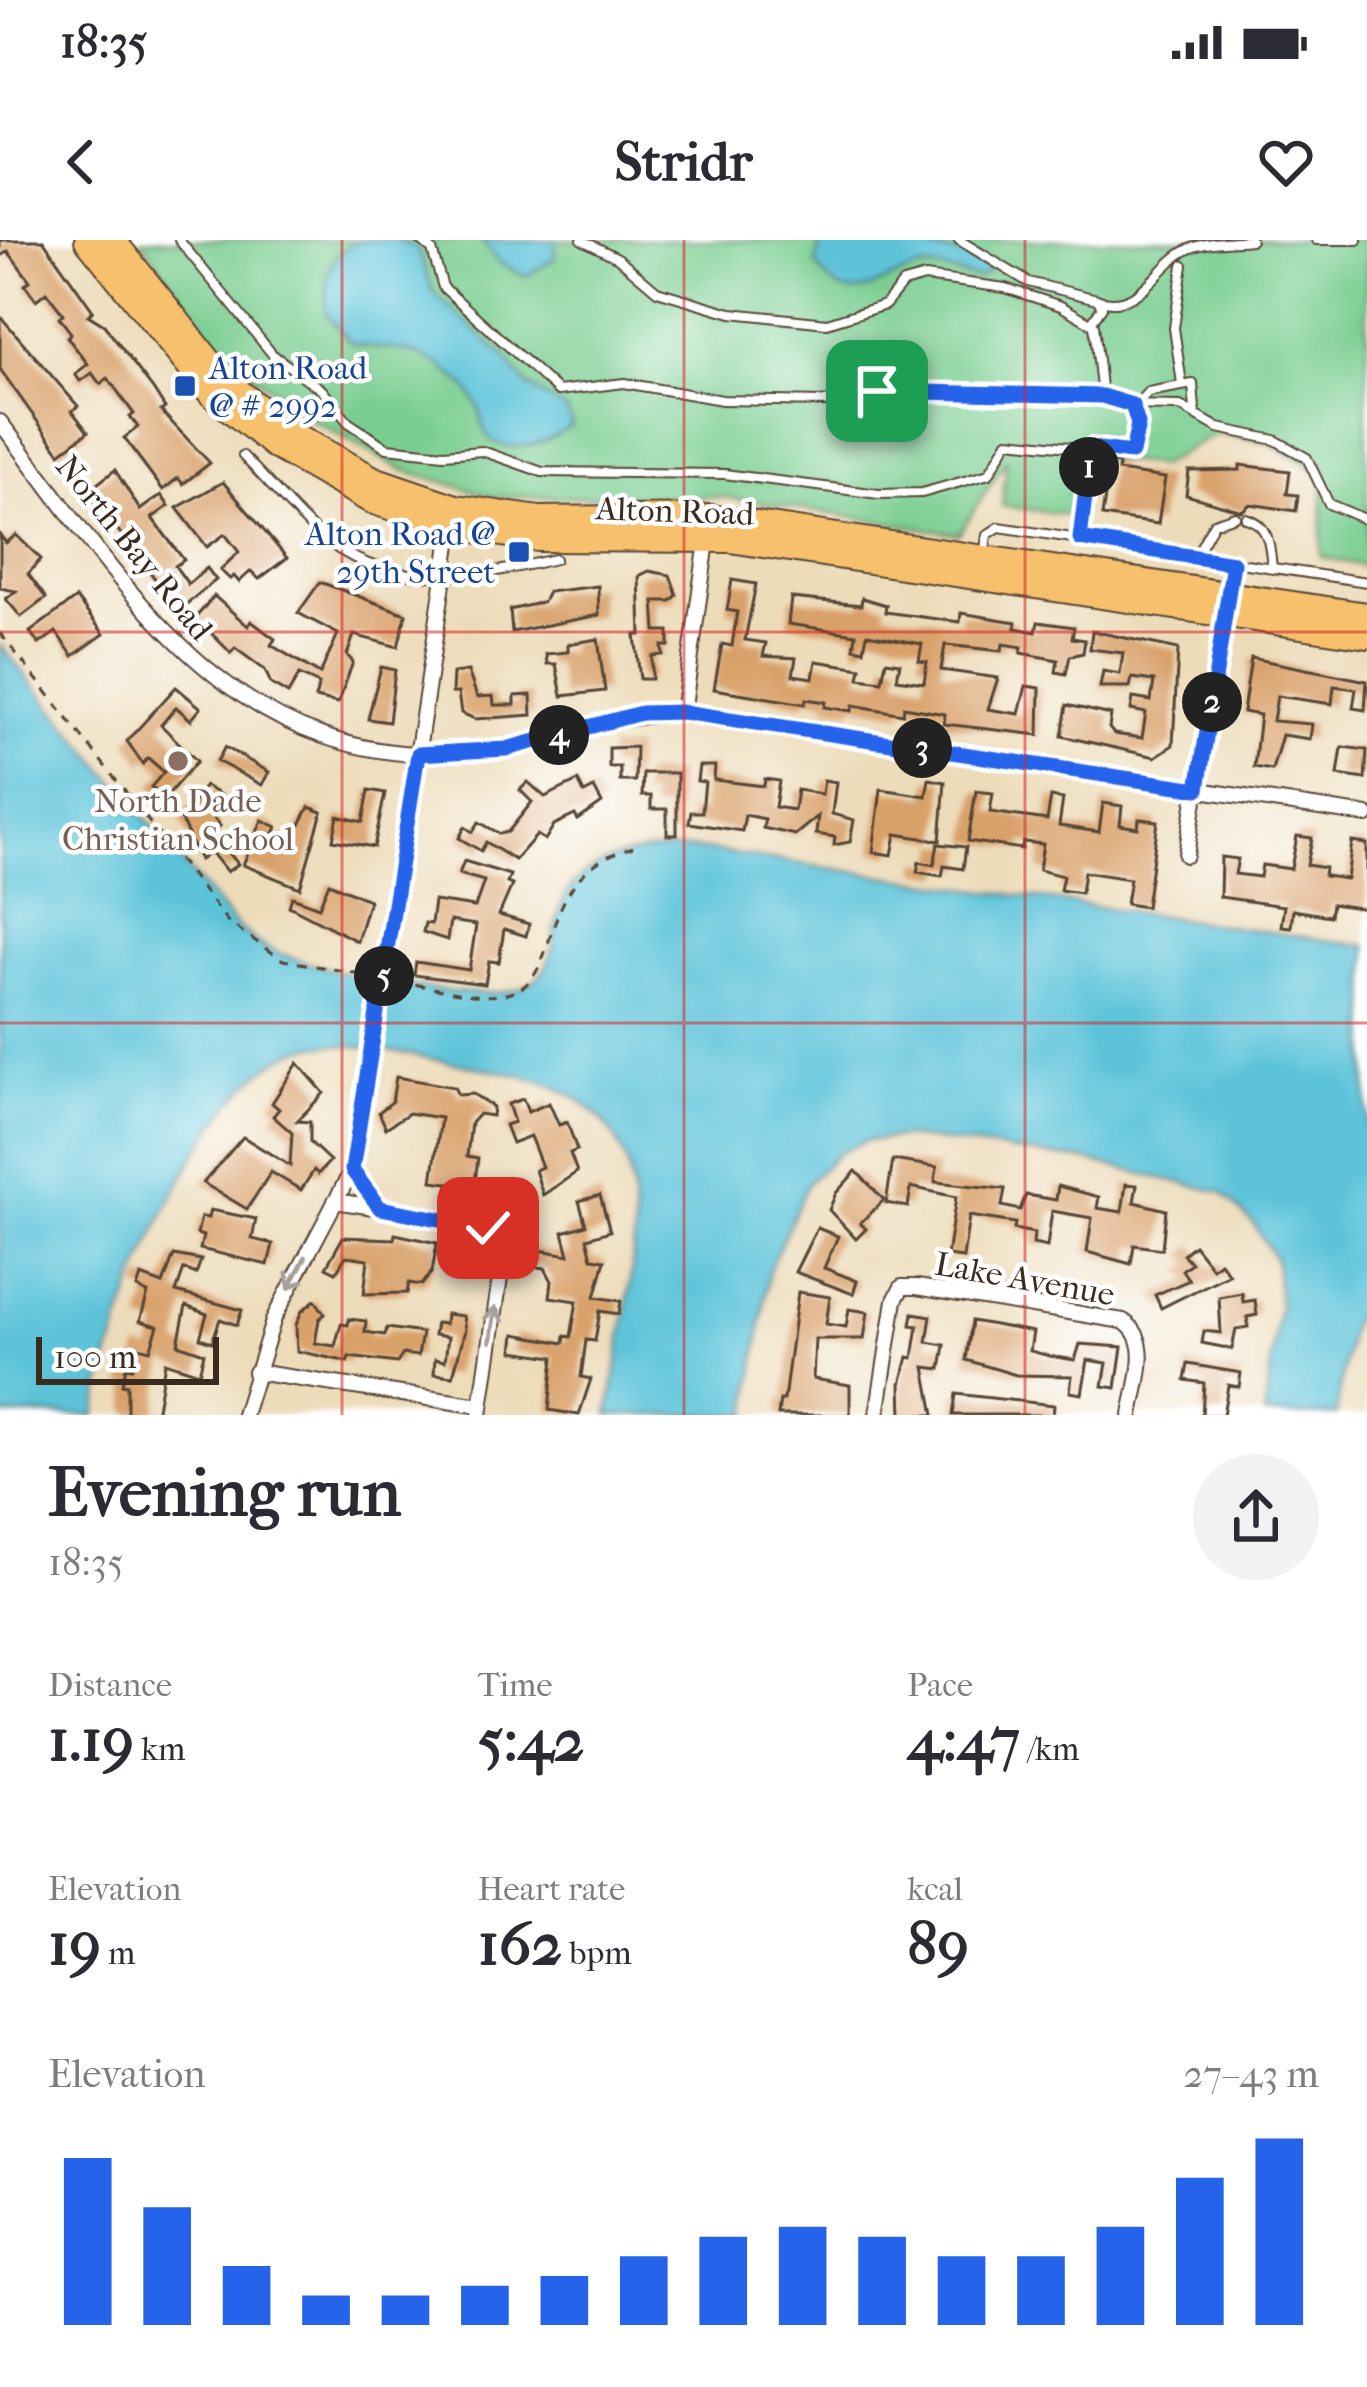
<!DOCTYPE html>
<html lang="en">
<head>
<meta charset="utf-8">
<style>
  :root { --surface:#fff; --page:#f2f2f3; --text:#2b2b33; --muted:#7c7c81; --accent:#2563eb }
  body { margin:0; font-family:"IM FELL French Canon",serif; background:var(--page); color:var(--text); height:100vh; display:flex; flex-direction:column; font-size:45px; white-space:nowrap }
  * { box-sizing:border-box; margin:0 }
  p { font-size:39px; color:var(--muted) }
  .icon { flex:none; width:66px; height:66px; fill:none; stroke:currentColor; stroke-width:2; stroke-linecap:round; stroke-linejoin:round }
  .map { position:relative; height:1175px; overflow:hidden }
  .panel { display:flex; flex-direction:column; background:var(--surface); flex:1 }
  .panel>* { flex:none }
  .scale { position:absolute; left:36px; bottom:30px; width:183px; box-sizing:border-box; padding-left:12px; border:6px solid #3b2a1e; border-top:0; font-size:33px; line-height:42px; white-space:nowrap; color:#3b2a1e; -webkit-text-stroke:9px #fff; paint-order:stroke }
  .pin { position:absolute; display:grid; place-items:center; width:102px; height:102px; color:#fff; margin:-51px; border-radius:24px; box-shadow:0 6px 18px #0006 }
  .km { position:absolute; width:60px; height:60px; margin:-30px; border-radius:50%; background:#222; color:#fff; font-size:33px; line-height:60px; text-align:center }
  .round { display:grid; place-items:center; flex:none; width:126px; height:126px; border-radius:63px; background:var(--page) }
  .overview { display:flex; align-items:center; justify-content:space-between; height:204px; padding:0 48px }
  h1 { font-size:66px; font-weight:700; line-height:90px }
  .metrics { display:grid; grid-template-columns:repeat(3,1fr); gap:18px; height:204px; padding:12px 48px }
  .metrics div { display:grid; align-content:center }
  .metrics b { font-size:60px; font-weight:700 }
  .metrics small { font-size:33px; font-weight:400 }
  .metrics p { font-size:33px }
  .chart { height:336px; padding:24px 48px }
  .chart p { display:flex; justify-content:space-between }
  .chart svg { width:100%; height:216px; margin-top:12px; stroke:var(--accent); stroke-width:6 }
  .status { display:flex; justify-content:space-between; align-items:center; height:84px; padding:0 60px; background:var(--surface); direction:ltr }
  .status svg { height:33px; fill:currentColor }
  header { display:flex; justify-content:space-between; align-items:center; height:156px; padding:0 48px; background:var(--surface); font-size:54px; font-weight:700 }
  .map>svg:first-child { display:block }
  .green { fill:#7ace91; stroke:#5a7c58; stroke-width:3 }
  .water { fill:#5cc3d9; stroke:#4c767c; stroke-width:3 }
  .building { fill:#d9a16b }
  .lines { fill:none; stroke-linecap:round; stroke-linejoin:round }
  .service-casing { stroke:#564535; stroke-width:12 }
  .minor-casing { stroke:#564535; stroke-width:18 }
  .trunk-casing { stroke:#564535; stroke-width:28 }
  .path { stroke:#564535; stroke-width:3; stroke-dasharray:9 9; stroke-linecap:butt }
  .service { stroke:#fff; stroke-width:8 }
  .minor { stroke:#fff; stroke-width:14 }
  .trunk { stroke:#f7c06c; stroke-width:24 }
  .minor-bridge-casing { stroke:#564535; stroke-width:18; stroke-linecap:butt }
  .minor-bridge { stroke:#fff; stroke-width:14 }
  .oneway { stroke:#a79f9a }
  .route-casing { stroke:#fff; stroke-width:24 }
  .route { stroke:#2563eb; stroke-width:15 }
  .grid { fill:none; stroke:#d62828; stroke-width:3; stroke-opacity:0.55 }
  .transit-dot { fill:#1a4fb4; stroke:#fff; stroke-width:4.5 }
  .education-dot { fill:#8d6e63; stroke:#fff; stroke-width:4.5 }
  .labels { text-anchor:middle; stroke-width:9; stroke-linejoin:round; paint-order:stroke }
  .transit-label { font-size:33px; fill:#164399; stroke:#fff; text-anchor:start }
  .street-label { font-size:33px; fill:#3b2a1e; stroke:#fff }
  .education-label { font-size:33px; fill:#785e54; stroke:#fff }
</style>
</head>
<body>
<div class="status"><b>18:35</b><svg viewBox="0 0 49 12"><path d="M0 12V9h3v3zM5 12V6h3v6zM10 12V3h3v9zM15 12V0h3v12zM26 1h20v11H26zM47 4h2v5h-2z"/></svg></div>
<header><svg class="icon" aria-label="back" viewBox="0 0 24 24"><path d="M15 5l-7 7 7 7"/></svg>Stridr<svg class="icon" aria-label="heart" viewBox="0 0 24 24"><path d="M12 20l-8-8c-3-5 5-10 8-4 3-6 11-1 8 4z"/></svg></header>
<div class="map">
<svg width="1367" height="1175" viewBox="0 0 1367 1175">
  <rect width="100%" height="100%" fill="#fff"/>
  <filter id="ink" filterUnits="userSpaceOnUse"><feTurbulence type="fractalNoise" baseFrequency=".00833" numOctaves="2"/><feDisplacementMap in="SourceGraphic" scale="24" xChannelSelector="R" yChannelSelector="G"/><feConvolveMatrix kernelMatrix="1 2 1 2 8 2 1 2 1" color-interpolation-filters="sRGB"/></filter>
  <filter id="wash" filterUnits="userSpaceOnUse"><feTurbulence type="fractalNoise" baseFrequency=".004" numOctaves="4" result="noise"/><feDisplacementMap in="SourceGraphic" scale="48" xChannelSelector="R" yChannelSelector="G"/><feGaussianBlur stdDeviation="2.7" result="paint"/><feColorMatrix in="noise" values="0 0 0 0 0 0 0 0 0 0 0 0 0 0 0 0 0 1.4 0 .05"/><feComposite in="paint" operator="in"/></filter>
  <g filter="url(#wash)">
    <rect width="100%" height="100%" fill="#eddcba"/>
    <path class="green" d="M141,0H1367V327L1321,317L1324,234L1271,203L1217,193L1159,226L1078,215L1069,275L1002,266L1007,218L959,294L724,257H494L403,230L303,175L217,104Z"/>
    <g class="water">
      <path d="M359,0H396L417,8L434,53L502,114L528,146L567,171L572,185C554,201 504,220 486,193C481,185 482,174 478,166C470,147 455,136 439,125C400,100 382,115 350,102L326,74C326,39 325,16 359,0Z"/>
      <path d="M481,0H556L554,19L526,36L499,23Z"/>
      <path d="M821,0C858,0 894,0 927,9C945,15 965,11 984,20L988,32L978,38C958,36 940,25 920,29C877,37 850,78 816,24Z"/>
      <path d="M0,405L231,680C242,690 253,702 267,708C312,730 486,770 528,745C550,732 552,713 555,690C564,615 637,609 698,609L1367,706V1054L1350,1088L1336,1175H1264L1279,1066L1275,1019L1253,983L1221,952L1084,920L906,897L865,901L838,913L807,944L769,1030L748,1175H609C619,1104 651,980 623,914C596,850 535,836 476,827C429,820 350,797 305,808C203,834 111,1080 96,1175H0Z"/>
    </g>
    <g id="blocks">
      <g class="building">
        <path d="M0,0H43L93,71L88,75L104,85L153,149L165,168L161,171L210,223L183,244L178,238L163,250L124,198L138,187L130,177L134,174L108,138L100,144L92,133L80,141L75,134L88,124L67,97L71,93L59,77L63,74L46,52L36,60L25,45L30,41L8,11L0,17Z"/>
        <path d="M0,76L78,166L72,171L88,192L60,213L0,129Z"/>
        <path d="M1110,223L1119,224L1118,231L1165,238L1158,284L1102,276Z"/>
        <path d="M1240,225L1290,231L1287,254L1298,255L1296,271L1250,264L1242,271L1186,255L1189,231L1240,230Z"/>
        <path d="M115,230L140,270L161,255L169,266L152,278L184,320L175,326L188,344L207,328L216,340L179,370L88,251Z"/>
        <path d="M223,242L287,318L259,339L251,331L239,342L234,336L230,339L220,330L239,312L225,294L207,307L177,268Z"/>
        <path d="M0,295L6,303L16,295L41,319L28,334L46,358L21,377L6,359L16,351L0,348Z"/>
        <path d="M649,331L670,335L677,355L671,361H654L656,391H669V406H662L663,415L652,416V439H640L635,395H641L639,336Z"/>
        <path d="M732,340L756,344L745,400L766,403L763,416L796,418L793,435L813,438L816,421L861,428L859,438L882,441L886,421L900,423L897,439L924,443L927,422L919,421L922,404L867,394L864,410L854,408L856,394L788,384L791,358L861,365L862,358L886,365L885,372L960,382L961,373L1016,382L1015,388L1036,392L1038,382L1074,387L1072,398L1085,400L1083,413L1070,416L1066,434L1056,432L1058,420L1021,413L1022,407L1003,404L1002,411L945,405L941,430L998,438L988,469L1019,474L1026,446L1040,448L1039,495L944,484L945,474L904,467L903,474L853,465L852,471L825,467L826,462L806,459L805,464L714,449L722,404L732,406L737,372L727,370Z"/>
        <path d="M320,342L406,374L398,407L354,395L347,415L353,422L338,463L315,458L319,444L299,435L288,454L271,444L265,430L235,408L231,413L204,386L200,390L192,382L214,356L248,386L251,381L275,399L271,405L320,434L338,394L298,373Z"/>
        <path d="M598,346L599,375L512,392L510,370L543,362L548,352Z"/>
        <path d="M76,358L104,394L73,416L56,392L39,404L30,392Z"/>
        <path d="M1092,391L1178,409L1173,505L1155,517L1062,496L1067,465L1111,475L1109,488L1114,494L1142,498L1146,473L1131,470L1133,458L1151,461L1154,441L1132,438L1130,447H1100L1103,431L1120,434L1123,413L1090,409Z"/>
        <path d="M598,399L605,451L562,456L556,424H547L546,414L568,412V404Z"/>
        <path d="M1251,418L1367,441L1365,470L1353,468L1356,449L1334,446L1332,464L1277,456L1273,481L1312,484L1310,499L1282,495L1272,530L1254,527L1260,475L1243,472Z"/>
        <path d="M381,427L395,430L389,482L368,479Z"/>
        <path d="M468,431L477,457L493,456L494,465H515V456L531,455L532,475L475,479L461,473L458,453H452L453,433Z"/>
        <path d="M176,447L201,468L191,480L176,467L161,485L197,521L165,558L151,547L164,532L148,518L143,524L127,501Z"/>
        <path d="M225,507L269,532L262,545L217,521Z"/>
        <path d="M636,507L635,541H620V527H609V508Z"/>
        <path d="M1342,507L1367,510L1365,539L1338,535Z"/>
        <path d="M699,526H715L714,540L764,546L765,539L779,541L775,567L794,570L797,550L822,554L824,540L836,542L832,574L854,580L850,602L834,605L835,597L816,594L818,576L795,595L763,588L765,579L745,575L742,591L689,583L691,572H702L705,542L697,541Z"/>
        <path d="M643,533H677V595H667V569H651V556H642Z"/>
        <path d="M929,539L945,542L940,601L896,594L892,615L873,612L881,549L926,556Z"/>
        <path d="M578,541L584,553L594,548L602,563L578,580L575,575L554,585L545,600L537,595L515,620L486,602L481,611L459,598L465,587L473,592L479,582L500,594L508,592L532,562L520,550L528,542L545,557Z"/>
        <path d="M205,546L222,556L210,574L220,586L212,592L238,624L227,632L211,612L200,620L180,578Z"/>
        <path d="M369,550L385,553L374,607L333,600L338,576L363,582Z"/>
        <path d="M976,551L993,553L990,572L1047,580L1051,557L1063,559L1059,586L1099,592L1103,563L1122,566L1120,585L1138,588L1139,579L1158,581L1146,667L1126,664L1130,639L1084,632L1081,653L1060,650L1063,636L1039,630L1043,604L1023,602L1022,609L968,601Z"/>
        <path d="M309,567L322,572L300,648L243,625L262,580L277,587L273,595L291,602Z"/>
        <path d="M1297,596L1312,598L1307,625L1325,628L1324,636L1347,639L1352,602L1367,604V669L1332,664L1330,676L1293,670L1291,687L1281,686L1284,666L1220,657L1221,617L1238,619L1235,634L1260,637L1262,625L1291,629Z"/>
        <path d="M938,604L966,607L963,629L944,626L942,636L917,632L919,622L934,625Z"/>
        <path d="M464,621L510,635L507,643L512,645L499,675L529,684L526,696L504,689L499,722L489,721L485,744L414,735L416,722L469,730L476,685L450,681L447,700L423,692L425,683L431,684L434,661L475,667L484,641L459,634Z"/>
        <path d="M329,643L369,660L357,701L289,666L292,657L319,667Z"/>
        <path d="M298,823L324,853L297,881L310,882V902L330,921L318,934L314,930L301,950L271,932L247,969L203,943L243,897L290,926L292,893L273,876L279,869L272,863Z"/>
        <path d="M396,837L454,847L458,855L473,854L493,867L492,876L479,874L471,883L467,916L478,918L473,957L448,953L449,943L432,941L441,878L409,873L386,888L379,872L392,862Z"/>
        <path d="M523,859L528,872L549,863L559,885L567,882L577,910L570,913L577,932L543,955L535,930L542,927L530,896L512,903L505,885L514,882L508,864Z"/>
        <path d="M893,920L937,927L935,942L1005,949L1002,966L1020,970L1026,955L1056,960L1058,946L1099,957L1097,968L1122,972L1126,944L1137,945L1134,962L1166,970L1162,1009L1134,1005L1131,1024L1087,1012L1092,978L1052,971L1047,1007L1033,1004L1034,993L1014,989L1015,983L969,976L963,1018L947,1016L956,957L911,947L908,967L886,963Z"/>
        <path d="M856,931L884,960L860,983L866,989L856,999L829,970L836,953Z"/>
        <path d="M600,955L610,991L587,998L592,1018L605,1020L595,1057L621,1061L619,1074L600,1071L595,1101L586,1100L581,1137L591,1139L579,1175L549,1170L554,1117L513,1111L515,1094L564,1103L565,1096L571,1097L577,1061L550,1057L552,1041L545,1028L525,1025L527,1008L569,1015L563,992L586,985L579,961Z"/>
        <path d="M210,970L256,979L252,999L273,1004L268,1025L200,1009L203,996L197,994L201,977L208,978Z"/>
        <path d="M817,988L838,996L824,1028L857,1041L853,1054L795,1032Z"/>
        <path d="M395,994L437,1003L432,1032L422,1045L409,1043L407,1053L364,1054L368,1019L346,1016L336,1032L326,1027L343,997L394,999Z"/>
        <path d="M1194,1005L1212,1028L1220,1022L1229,1034L1161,1068L1155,1055L1189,1040L1182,1030L1191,1023L1183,1014Z"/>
        <path d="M174,1015L201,1020L196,1034L184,1029L176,1052L242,1070L237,1085L220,1079L212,1102L200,1098L207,1074L186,1066L178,1104L204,1113L199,1133L165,1122L156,1175L127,1173V1145L122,1144L126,1127L132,1128L139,1107L150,1110L158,1086L140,1081L148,1053L137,1048L141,1036L163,1044Z"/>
        <path d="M798,1052L830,1057L826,1084L846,1087L849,1069L868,1072L864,1099H815L813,1139L850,1145V1175H778L780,1160H784Z"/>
        <path d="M1242,1053L1243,1062L1255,1060L1257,1075L1247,1077L1248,1087L1236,1089L1232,1109L1202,1103L1204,1091L1221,1093L1219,1057Z"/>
        <path d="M315,1060L325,1074L319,1079L315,1103L335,1106L341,1084L348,1085L349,1079L366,1081L365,1092L385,1095L387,1088L422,1093L418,1116L403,1114L397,1123L349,1117L348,1122L297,1111L296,1085L302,1071Z"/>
        <path d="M913,1073L931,1076L927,1102L945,1105L941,1129L925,1127L934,1175H902L901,1144L908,1117L913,1118L918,1086L911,1085Z"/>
        <path d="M446,1074L463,1076L465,1090L453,1136L434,1134L435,1119L445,1121L448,1097L434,1095L436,1083L445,1084Z"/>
        <path d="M972,1081L1033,1092L1030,1111L1050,1116L1075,1120L1080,1104L1122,1107L1116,1148L1103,1146L1107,1123L1088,1120L1082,1154L1070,1152L1072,1136L1016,1135L966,1120Z"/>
        <path d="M1188,1124L1241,1133L1239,1147L1228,1145L1223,1175H1202L1204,1143L1185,1140Z"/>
        <path d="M956,1154L1054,1165L1053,1175H953Z"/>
      </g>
    </g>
  </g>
  <g filter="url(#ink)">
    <use href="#blocks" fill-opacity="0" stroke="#564535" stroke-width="3"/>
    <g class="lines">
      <defs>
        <g id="service">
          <path d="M179,0L273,115L322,150L348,182L387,208L444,214L482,211L542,232L724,234L879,254L922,253L989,234L1008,201L1132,213L1138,184L1132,165"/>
          <path d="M420,0L432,10L443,47L558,151L624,143L722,160L823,162L904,150L1102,156L1119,165L1180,166L1218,188L1275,200L1307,218L1329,264L1367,280"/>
          <path d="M582,0L618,18L657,51L731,73L827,83L885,65L903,43L925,37L1005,48L1061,66L1094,85L1102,156"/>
          <path d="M959,0L1028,42L1097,59L1102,67L1091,83"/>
          <path d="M1316,0H1357"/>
          <path d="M1099,60C1144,73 1158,19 1194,7C1211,1 1232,2 1251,0"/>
          <path d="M1182,144L1174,88L1183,25"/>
          <path d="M1136,165L1148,152L1193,144L1195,170"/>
          <path d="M243,216C267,240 289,267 315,291C383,354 474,338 555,319"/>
          <path d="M1246,278C1270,285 1270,307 1272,329"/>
          <path d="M1080,300L1091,208"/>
          <path d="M984,316L987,295L999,287L1367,342"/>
          <path d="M1195,317L1214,283L1235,276"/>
        </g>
        <g id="minor">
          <path d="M0,182C123,342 228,527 459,514C536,509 606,474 683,473L1367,575"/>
          <path d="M683,473L708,294"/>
          <path d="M1186,615L1226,371"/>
          <path d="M385,729L452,284"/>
          <path d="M352,930L380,968L479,983L496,995L503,1017L480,1175"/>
          <path d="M335,961L380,968"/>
          <path d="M255,1132L481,1166"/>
          <path d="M244,1175L274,1078L352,930L371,818"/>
          <path d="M877,1175L895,1060L902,1047H917L1123,1081C1154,1100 1136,1144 1131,1175"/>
        </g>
        <g id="trunk">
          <path d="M87,0L211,154L273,205L371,261L451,287L538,299L730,300L1367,396"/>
          <path d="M113,0L224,139L286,190L374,239L456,267L539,279L710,277L1367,375"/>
        </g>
      </defs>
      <use href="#service" class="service-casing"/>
      <use href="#minor" class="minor-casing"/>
      <use href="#trunk" class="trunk-casing"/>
      <g class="path">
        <path d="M0,393L228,682L283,720L371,736"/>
        <path d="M398,741C430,746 478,762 510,753C567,738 530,630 638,606"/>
      </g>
      <use href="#service" class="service"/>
      <use href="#minor" class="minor"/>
      <use href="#trunk" class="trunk"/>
      <defs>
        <path id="minor-bridge" d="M371,818L385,729"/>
      </defs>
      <use href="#minor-bridge" class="minor-bridge-casing"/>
      <use href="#minor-bridge" class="minor-bridge"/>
    </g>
    <defs><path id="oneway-shaft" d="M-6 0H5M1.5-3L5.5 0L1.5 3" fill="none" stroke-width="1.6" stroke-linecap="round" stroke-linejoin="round" transform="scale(3)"/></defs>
    <g class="oneway">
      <use href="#oneway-shaft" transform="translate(297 1033) rotate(118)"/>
      <use href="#oneway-shaft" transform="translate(493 1084) rotate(-82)"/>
    </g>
  </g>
  <g class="lines" filter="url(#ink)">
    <defs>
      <path id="route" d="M488,988L380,968L352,930L418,514L506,509L641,473L683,472L1198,549L1233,323L1080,299L1091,208L1132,213L1138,184L1132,165L1102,156L877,151"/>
    </defs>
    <use href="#route" class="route-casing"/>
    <use href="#route" class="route"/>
  </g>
  <path class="grid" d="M342,0V1175M684,0V1175M1025,0V1175M0,392H1367M0,783H1367"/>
  <g class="transit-dot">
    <rect x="173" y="134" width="24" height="24" rx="6"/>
    <rect x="507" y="300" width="24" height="24" rx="6"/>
  </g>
  <circle class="education-dot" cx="178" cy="521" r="12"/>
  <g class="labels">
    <g class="transit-label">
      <text x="209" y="139">Alton Road<tspan x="209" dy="38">@ # 2992</tspan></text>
      <text x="495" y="305" text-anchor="end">Alton Road @<tspan x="495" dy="38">29th Street</tspan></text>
    </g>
    <g class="street-label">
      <text transform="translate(675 270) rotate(2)" y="12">Alton Road</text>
      <text transform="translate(135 307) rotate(51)" y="12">North Bay Road</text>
      <text transform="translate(1025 1038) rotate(10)" y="12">Lake Avenue</text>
    </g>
    <g class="education-label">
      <text x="178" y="572">North Dade<tspan x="178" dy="38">Christian School</tspan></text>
    </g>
  </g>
</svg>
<div class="scale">100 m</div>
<div class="pin" style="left:877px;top:151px;background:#1e9e55"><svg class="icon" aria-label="arrive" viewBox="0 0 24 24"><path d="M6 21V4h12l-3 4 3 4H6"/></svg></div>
<div class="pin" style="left:488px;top:988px;background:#d93025"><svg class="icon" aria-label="check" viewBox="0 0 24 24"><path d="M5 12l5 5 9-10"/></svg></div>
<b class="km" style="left:1089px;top:227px">1</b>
<b class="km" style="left:1212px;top:462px">2</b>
<b class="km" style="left:922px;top:508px">3</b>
<b class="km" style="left:559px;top:495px">4</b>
<b class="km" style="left:384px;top:736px">5</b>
</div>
<section class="panel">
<div class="overview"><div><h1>Evening run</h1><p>18:35</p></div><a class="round"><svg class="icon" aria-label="share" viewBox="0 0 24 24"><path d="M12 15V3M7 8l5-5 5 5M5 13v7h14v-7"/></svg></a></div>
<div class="metrics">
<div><p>Distance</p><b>1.19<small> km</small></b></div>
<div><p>Time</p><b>5:42</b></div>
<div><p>Pace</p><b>4:47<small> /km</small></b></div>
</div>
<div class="metrics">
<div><p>Elevation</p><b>19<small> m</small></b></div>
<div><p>Heart rate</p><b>162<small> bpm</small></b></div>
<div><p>kcal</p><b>89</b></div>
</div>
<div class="chart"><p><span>Elevation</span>27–43 m</p>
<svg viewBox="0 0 160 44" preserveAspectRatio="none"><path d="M5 44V10M15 44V20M25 44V32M35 44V38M45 44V38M55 44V36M65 44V34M75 44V30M85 44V26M95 44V24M105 44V26M115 44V30M125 44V30M135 44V24M145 44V14M155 44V6"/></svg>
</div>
</section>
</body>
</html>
